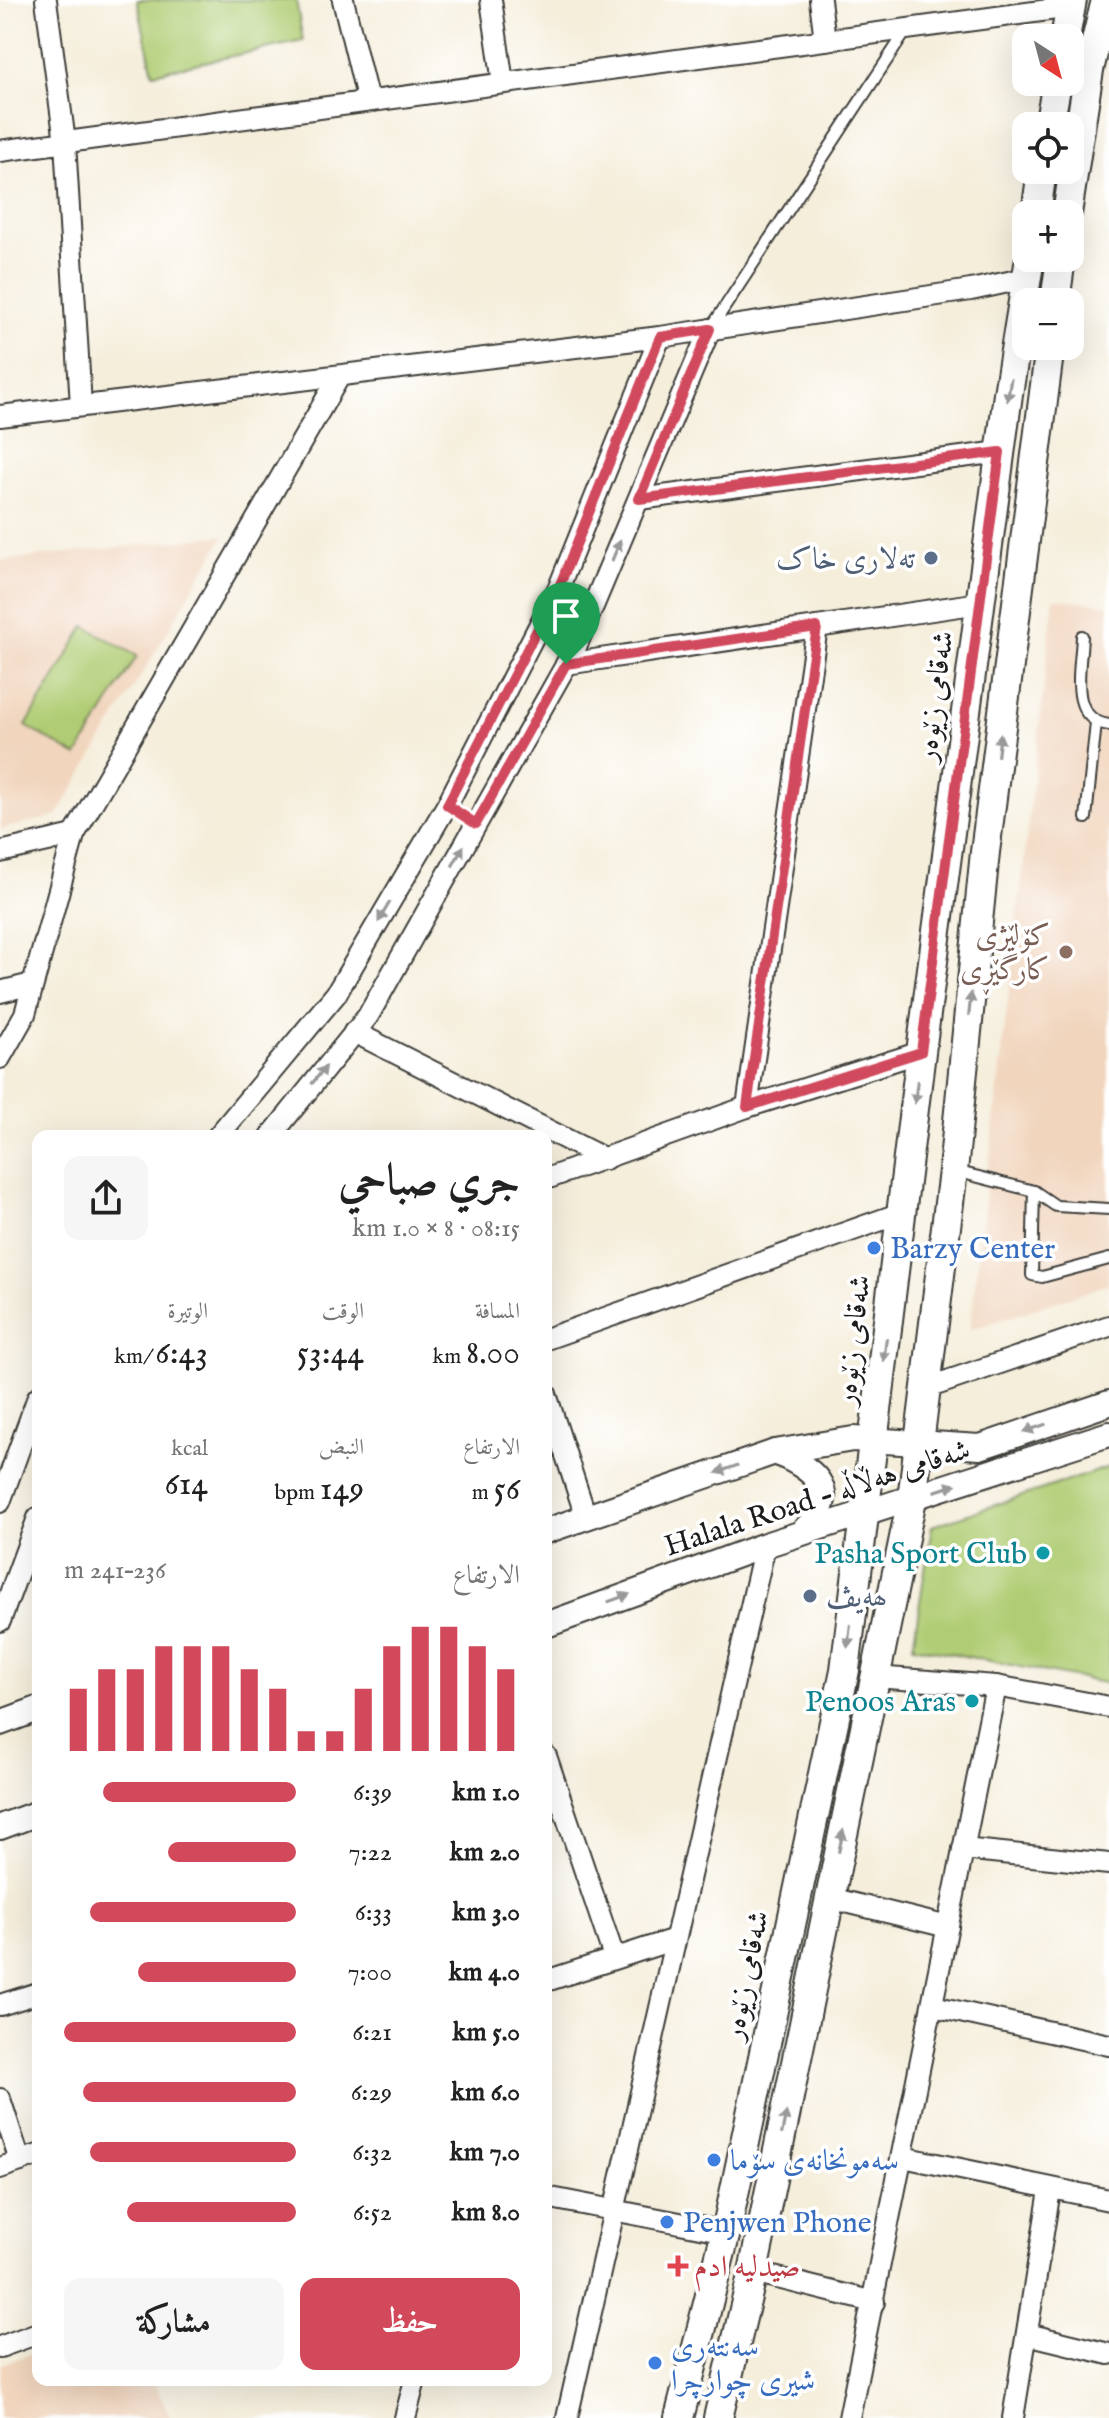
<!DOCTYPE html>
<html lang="ar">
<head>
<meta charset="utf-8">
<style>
  :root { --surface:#fff; --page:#f6f6f6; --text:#222; --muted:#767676; --accent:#d1495b }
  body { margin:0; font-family:"IM FELL English",Amiri,serif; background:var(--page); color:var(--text); direction:rtl; height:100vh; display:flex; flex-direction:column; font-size:30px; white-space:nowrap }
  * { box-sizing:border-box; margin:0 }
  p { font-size:26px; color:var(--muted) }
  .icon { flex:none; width:44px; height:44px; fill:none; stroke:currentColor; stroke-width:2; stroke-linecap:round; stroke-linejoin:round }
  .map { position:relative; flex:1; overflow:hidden; direction:ltr }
  .details { position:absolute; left:32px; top:1130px; width:520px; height:1256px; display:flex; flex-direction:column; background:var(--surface); border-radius:16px; box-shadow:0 8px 32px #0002; direction:rtl }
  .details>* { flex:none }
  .needle { width:52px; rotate:144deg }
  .tools { position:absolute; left:1012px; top:24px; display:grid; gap:16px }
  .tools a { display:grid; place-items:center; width:72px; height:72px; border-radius:16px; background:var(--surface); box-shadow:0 8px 32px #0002; font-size:40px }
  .pin { position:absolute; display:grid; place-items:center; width:68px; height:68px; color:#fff; margin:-82px -34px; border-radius:50% 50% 50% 0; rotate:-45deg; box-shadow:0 0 8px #0007 }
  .pin .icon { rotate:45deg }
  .round { display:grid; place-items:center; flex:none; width:84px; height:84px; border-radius:16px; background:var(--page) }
  .headline { display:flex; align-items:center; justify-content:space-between; height:136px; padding:0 32px }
  h1 { font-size:44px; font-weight:600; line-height:60px }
  .metrics { display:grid; grid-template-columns:repeat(3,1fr); gap:12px; height:136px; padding:8px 32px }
  .metrics div { display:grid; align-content:center }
  .metrics b { font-size:34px; font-weight:600 }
  .metrics small { font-size:22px; font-weight:400 }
  .metrics p { font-size:22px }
  .chart { height:224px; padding:16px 32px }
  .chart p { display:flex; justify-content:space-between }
  .chart svg { width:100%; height:144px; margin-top:8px; stroke:var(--accent); stroke-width:6 }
  .cta { display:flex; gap:16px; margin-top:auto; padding:16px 32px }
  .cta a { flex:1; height:92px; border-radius:16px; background:var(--accent); color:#fff; font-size:32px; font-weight:600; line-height:92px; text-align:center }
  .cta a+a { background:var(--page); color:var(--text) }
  ul { padding:0 32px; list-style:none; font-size:26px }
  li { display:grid; grid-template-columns:128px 96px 1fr; align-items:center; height:60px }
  li i { height:20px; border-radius:10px; background:var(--accent) }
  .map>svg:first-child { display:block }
  .built { fill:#f1d5bd }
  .green { fill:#b0cd74; stroke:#667448; stroke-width:2 }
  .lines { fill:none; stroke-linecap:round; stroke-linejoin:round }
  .service-casing { stroke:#3d3c39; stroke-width:14 }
  .minor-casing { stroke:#3d3c39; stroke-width:24 }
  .tertiary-casing { stroke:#3d3c39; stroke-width:28 }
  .secondary-casing { stroke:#3d3c39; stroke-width:32 }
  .service { stroke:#fff; stroke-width:10 }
  .minor { stroke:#fff; stroke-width:20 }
  .tertiary { stroke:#fff; stroke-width:24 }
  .secondary { stroke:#fff; stroke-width:28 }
  .oneway { fill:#999 }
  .route-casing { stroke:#fff; stroke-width:16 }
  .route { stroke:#d1495b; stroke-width:10 }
  .service-dot { fill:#5c6f8a; stroke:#fff; stroke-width:3 }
  .education-dot { fill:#8d6e63; stroke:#fff; stroke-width:3 }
  .shop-dot { fill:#3f7fe0; stroke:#fff; stroke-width:3 }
  .culture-dot { fill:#0f9aa8; stroke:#fff; stroke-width:3 }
  .health-dot { fill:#e0444e; stroke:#fff; stroke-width:3 }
  .labels { text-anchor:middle; stroke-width:7; stroke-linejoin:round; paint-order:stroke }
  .service-label { font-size:30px; fill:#4e5e75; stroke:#fff; text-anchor:end }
  .street-label { font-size:30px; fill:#1c1c1c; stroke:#fff }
  .education-label { font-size:30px; fill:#785e54; stroke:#fff; text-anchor:end }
  .shop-label { font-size:30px; fill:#366cbe; stroke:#fff; text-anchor:start }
  .culture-label { font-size:30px; fill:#0d838f; stroke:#fff; text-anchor:end }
  .health-label { font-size:30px; fill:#be3a42; stroke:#fff; text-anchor:start }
</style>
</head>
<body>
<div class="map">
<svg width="1109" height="2418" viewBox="0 0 1109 2418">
  <rect width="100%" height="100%" fill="#fff"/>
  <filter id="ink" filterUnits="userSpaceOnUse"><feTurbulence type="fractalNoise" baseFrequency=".0125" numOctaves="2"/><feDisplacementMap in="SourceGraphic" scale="16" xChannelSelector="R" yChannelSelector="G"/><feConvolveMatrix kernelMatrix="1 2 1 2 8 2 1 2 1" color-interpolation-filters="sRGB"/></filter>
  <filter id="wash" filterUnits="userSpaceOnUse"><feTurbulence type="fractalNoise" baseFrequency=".006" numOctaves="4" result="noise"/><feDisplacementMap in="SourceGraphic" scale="32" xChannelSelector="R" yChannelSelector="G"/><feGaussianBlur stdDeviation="1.8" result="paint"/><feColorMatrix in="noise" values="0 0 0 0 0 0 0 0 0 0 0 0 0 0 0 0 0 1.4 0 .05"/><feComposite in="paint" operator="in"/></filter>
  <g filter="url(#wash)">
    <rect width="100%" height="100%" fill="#f5eedb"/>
    <g class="built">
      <path d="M225,535L57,816L0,829V561Z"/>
      <path d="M1054,598L1109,605V1284L970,1330Z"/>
      <path d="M38,2351V2380H152L171,2418H0V2365Z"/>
    </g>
    <g class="green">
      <path d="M137,0H296L303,41L153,73Z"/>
      <path d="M85,626L137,656L77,756L26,726Z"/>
      <path d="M1109,1467V1684L913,1646L932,1526Z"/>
    </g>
  </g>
  <g filter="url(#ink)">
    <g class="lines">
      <defs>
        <g id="service">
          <path d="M711,328L906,31"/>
          <path d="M1082,636C1081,668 1067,719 1109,725"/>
          <path d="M1086,818L1096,723"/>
          <path d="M955,1171L1034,1191L1056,1206L1109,1209"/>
          <path d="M1034,1191L1032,1275L1042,1277L1109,1259"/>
        </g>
        <g id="minor">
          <path d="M46,0L65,142L81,406"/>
          <path d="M343,0L368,101"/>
          <path d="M491,0L503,83"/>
          <path d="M820,0L825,40"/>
          <path d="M0,151L1071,7"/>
          <path d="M0,416L660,337L971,290L1027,278"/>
          <path d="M639,499L1000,452"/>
          <path d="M566,664L980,603"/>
          <path d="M0,852L74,835"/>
          <path d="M0,992L32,984"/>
          <path d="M354,1032L605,1159"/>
          <path d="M0,1058L25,1014L74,835L339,377"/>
          <path d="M747,1107L817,627"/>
          <path d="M218,1136L336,994L447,805L559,587L660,337"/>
          <path d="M271,1136L368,1016L575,649L710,329"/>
          <path d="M546,1179L747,1107L921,1052"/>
          <path d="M546,1339L901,1213"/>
          <path d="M924,1389L1109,1326"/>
          <path d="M546,1394L586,1517"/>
          <path d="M0,1502L38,1397"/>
          <path d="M0,1621L38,1518"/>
          <path d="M875,1677L996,1686L1109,1707"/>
          <path d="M546,1756L614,1957"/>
          <path d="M963,1849L1109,1864"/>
          <path d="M830,1898L948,1927"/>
          <path d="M546,1981L675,1939"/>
          <path d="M0,2005L38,1993"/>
          <path d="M933,2006L1109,2045"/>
          <path d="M0,2099L20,2161"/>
          <path d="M903,2157L1109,2200"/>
          <path d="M0,2168L38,2155"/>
          <path d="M546,2197L726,2232"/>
          <path d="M753,2272L874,2302"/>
          <path d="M1027,2334L1109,2354"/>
          <path d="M0,2347L38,2333"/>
          <path d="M405,2418L415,2380"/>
          <path d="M567,2418L765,1545"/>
          <path d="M849,2418L996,1686"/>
          <path d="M1013,2418L1050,2190"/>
        </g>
        <g id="tertiary">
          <path d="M775,1452C818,1470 844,1494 801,1533"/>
          <path d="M546,1531L775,1452L853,1439L980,1447L1109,1403"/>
          <path d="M546,1625L765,1545L1109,1434"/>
          <path d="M0,1723L38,1709"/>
          <path d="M0,1827L38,1813"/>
        </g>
        <g id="secondary">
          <path d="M1065,38L1072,0"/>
          <path d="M1049,126L1057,82"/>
          <path d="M1036,214L1042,170"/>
          <path d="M1067,214L1089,70L1106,0"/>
          <path d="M1055,302L1061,258"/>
          <path d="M679,2418L726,2232L845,1670L921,1052L1008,394L1030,258"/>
          <path d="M718,2418L753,2272L912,1499L953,1171L985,852L1050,346"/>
        </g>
      </defs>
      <use href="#service" class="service-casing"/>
      <use href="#minor" class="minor-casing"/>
      <use href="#tertiary" class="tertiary-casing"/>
      <use href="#secondary" class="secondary-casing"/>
      <use href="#service" class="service"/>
      <use href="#minor" class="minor"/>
      <use href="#tertiary" class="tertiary"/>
      <use href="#secondary" class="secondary"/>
    </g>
    <defs><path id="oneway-solid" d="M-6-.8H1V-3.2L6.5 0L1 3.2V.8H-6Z" transform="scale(2)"/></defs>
    <g class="oneway">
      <use href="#oneway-solid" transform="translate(1009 390) rotate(99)"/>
      <use href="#oneway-solid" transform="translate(616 551) rotate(-67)"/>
      <use href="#oneway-solid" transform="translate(999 745) rotate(-83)"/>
      <use href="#oneway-solid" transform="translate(458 856) rotate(-61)"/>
      <use href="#oneway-solid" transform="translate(384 912) rotate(120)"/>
      <use href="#oneway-solid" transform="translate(970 1004) rotate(-84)"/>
      <use href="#oneway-solid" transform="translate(319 1075) rotate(-51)"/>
      <use href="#oneway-solid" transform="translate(916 1092) rotate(97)"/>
      <use href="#oneway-solid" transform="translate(885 1350) rotate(97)"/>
      <use href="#oneway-solid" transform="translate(1035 1428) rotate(161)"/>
      <use href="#oneway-solid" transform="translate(727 1469) rotate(160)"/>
      <use href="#oneway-solid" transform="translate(945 1488) rotate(-18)"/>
      <use href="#oneway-solid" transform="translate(619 1598) rotate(-20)"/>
      <use href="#oneway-solid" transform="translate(849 1636) rotate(97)"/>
      <use href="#oneway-solid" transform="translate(841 1841) rotate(-78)"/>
      <use href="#oneway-solid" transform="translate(784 2123) rotate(-78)"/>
    </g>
  </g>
  <g class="lines" filter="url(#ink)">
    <defs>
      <path id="route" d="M710,329L639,499L1000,452L921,1052L747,1107L817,627L566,664L476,824L447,805L559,587L660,337Z"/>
    </defs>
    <use href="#route" class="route-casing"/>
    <use href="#route" class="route"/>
  </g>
  <g class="service-dot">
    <circle cx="931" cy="558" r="8"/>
    <circle cx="810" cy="1596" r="8"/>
  </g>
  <circle class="education-dot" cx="1066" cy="952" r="8"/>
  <g class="shop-dot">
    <circle cx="874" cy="1248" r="8"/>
    <circle cx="714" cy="2160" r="8"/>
    <circle cx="667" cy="2222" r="8"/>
    <circle cx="655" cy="2363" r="8"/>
  </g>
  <g class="culture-dot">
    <circle cx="1043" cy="1553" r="8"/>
    <circle cx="972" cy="1701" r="8"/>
  </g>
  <path class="health-dot" d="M674 2254h8v8h8v8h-8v8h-8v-8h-8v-8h8z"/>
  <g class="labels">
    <g class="service-label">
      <text x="915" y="568">تەلاری خاک</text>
      <text x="826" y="1606" text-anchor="start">ھەیڤ</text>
    </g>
    <g class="street-label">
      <text transform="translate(934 696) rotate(-82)" y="10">شەقامی زێوەر</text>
      <text transform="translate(852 1340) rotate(-83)" y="10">شەقامی زێوەر</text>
      <text transform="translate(817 1497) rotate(-18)" y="10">Halala Road - شەقامی هەڵاڵە</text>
      <text transform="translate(745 1975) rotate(-78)" y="10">شەقامی زێوەر</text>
    </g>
    <g class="education-label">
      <text x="1050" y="945">کۆلێژی<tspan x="1050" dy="34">کارگێڕی</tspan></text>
    </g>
    <g class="shop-label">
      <text x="890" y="1258">Barzy Center</text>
      <text x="730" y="2170">سەمونخانەی سۆما</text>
      <text x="683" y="2232">Penjwen Phone</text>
      <text x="671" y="2356">سەنتەری<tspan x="671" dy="34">شیری چوارچرا</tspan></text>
    </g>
    <g class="culture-label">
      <text x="1027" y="1563">Pasha Sport Club</text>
      <text x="956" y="1711">Penoos Aras</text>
    </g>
    <g class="health-label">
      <text x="694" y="2276">صیدلیە ادم</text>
    </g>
  </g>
</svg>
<div class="tools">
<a><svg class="needle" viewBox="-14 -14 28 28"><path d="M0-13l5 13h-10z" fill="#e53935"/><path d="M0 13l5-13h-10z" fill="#767676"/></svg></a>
<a><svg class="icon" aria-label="locate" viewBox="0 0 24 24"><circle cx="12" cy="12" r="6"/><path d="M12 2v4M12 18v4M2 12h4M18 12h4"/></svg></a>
<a>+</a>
<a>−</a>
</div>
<div class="pin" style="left:566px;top:664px;background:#1e9e55"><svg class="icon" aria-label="arrive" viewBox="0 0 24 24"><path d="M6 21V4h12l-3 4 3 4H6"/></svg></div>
<section class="details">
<div class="headline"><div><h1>جري صباحي</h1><p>08:15 · 8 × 1.0 km</p></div><a class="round"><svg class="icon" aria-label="share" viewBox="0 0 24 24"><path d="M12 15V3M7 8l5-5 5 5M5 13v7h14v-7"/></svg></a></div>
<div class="metrics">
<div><p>المسافة</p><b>8.00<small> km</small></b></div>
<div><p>الوقت</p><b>53:44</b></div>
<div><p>الوتيرة</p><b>6:43<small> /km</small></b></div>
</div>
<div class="metrics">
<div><p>الارتفاع</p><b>56<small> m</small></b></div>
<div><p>النبض</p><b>149<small> bpm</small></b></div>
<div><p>kcal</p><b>614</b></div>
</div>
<div class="chart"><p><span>الارتفاع</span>236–241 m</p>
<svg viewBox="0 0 160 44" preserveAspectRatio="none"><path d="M5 44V25M15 44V19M25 44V19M35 44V12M45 44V12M55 44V12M65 44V19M75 44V25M85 44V38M95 44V38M105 44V25M115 44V12M125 44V6M135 44V6M145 44V12M155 44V19"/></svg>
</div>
<ul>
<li><b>1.0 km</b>6:39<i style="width:83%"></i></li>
<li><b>2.0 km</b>7:22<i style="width:55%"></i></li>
<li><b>3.0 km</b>6:33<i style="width:89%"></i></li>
<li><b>4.0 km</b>7:00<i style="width:68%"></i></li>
<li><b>5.0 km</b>6:21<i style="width:100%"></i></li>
<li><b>6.0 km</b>6:29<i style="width:92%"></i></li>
<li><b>7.0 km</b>6:32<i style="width:89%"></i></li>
<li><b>8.0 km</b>6:52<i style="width:73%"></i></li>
</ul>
<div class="cta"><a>حفظ</a><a>مشاركة</a></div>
</section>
</div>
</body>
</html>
